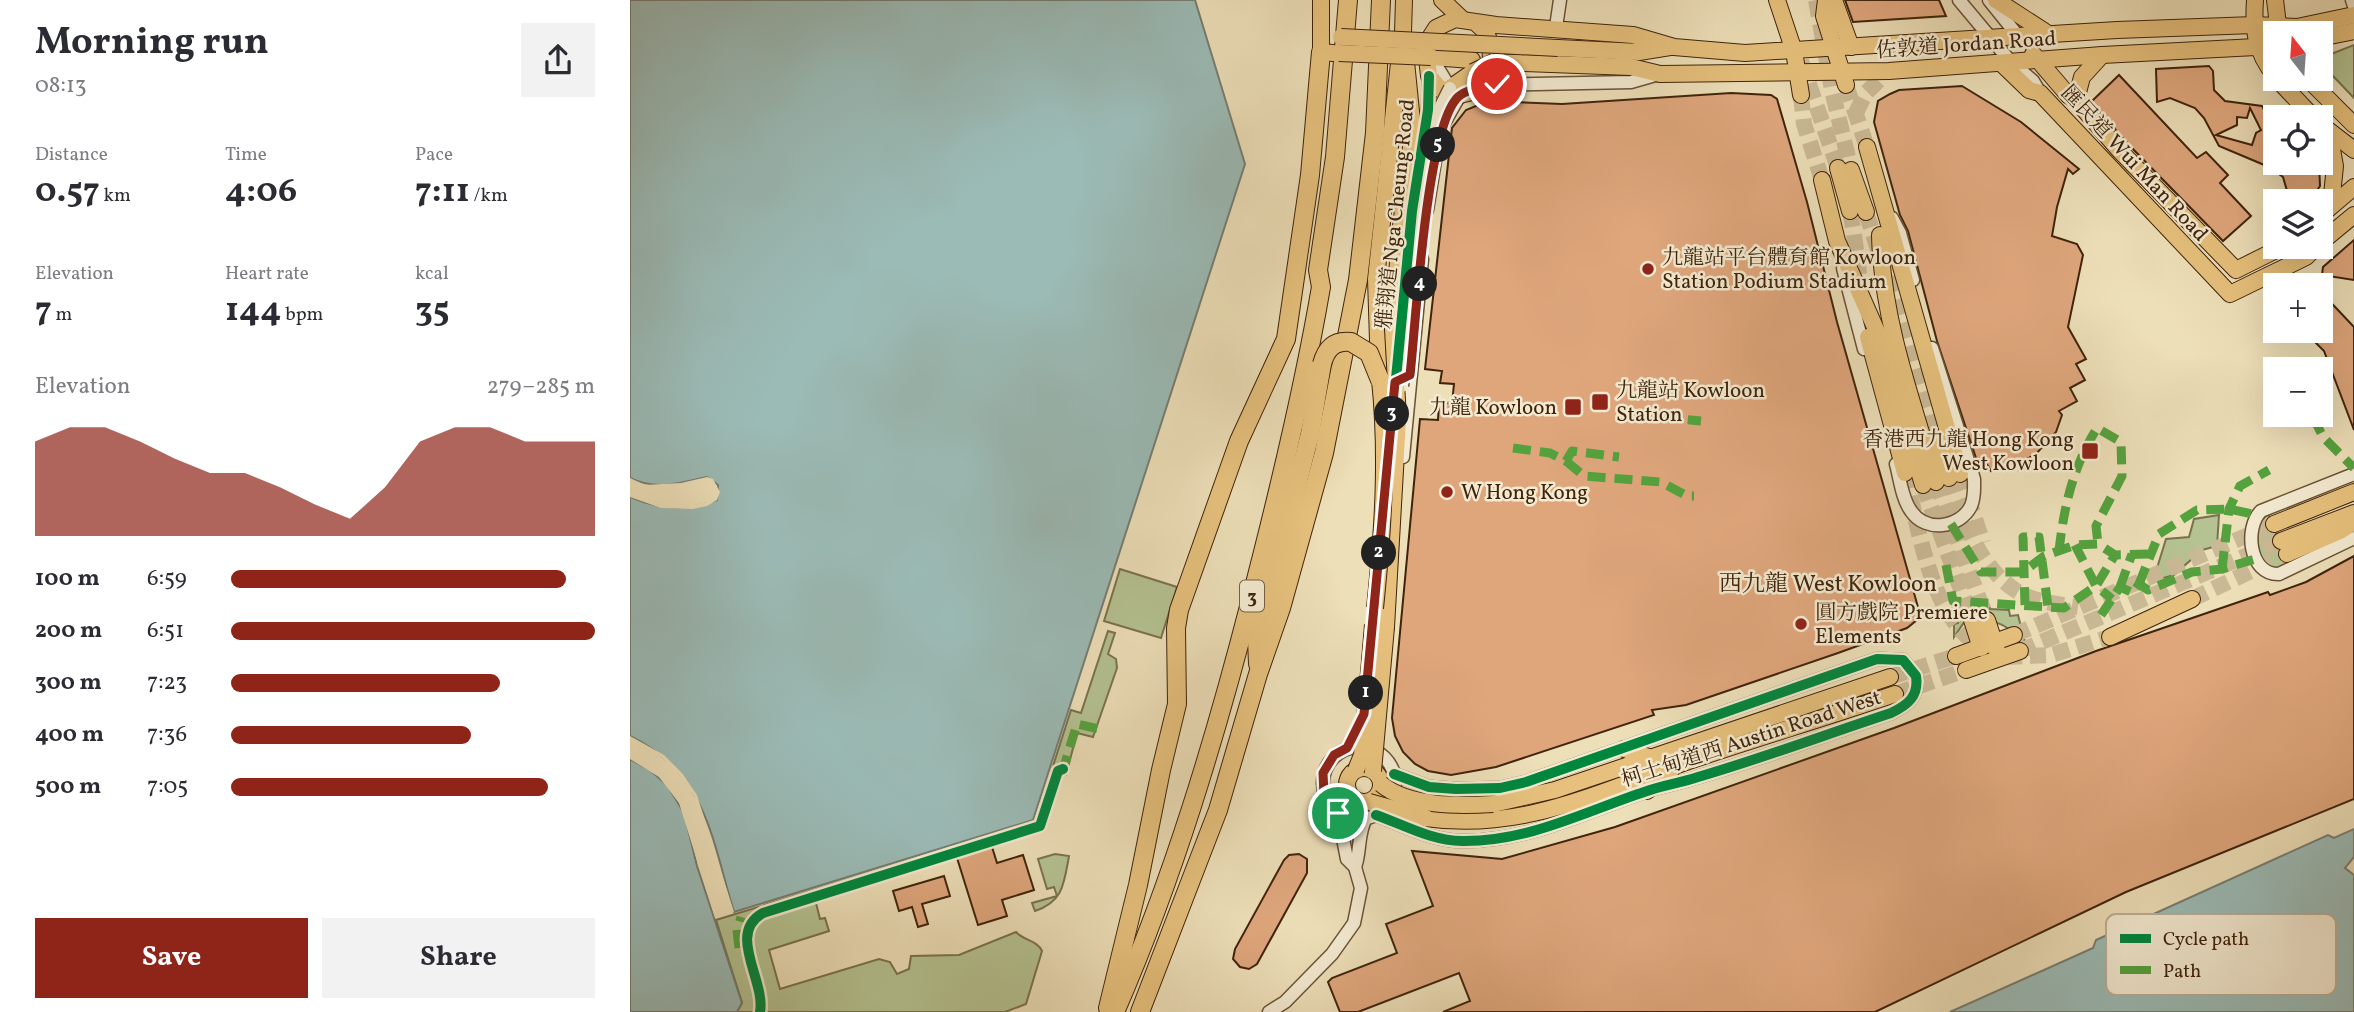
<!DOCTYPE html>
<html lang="en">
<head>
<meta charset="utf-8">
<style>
  :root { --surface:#fff; --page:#f2f2f3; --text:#2b2b33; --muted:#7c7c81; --accent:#8f2418 }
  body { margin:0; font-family:Vollkorn,"Noto Serif TC",serif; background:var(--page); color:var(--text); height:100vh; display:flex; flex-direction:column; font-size:26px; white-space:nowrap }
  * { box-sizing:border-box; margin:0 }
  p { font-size:23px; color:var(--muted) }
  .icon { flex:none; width:38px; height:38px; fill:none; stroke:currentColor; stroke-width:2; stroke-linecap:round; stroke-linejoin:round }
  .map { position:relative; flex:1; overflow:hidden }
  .drawer { display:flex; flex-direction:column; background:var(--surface); width:630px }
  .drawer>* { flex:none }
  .needle { width:46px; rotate:343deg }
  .tools { position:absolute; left:1633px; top:21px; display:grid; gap:14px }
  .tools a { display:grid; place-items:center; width:70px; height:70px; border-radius:0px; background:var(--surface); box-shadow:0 7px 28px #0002; font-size:35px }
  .pin { position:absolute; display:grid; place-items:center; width:60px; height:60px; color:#fff; margin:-30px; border:4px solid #fff; border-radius:50%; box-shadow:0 2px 7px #0007 }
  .km { position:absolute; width:35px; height:35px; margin:-18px; border-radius:50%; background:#222; color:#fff; font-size:19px; line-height:35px; text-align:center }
  .round { display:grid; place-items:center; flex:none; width:74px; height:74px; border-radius:0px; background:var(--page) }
  .summary { display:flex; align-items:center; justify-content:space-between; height:119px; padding:0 35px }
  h1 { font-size:38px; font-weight:700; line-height:52px }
  .metrics { display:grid; grid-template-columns:repeat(3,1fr); gap:10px; height:119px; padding:7px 35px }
  .metrics div { display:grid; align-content:center }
  .metrics b { font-size:35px; font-weight:700 }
  .metrics small { font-size:19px; font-weight:400 }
  .metrics p { font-size:19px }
  .chart { height:196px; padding:14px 35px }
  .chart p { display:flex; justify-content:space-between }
  .chart svg { width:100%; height:126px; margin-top:7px; fill:var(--accent); opacity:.7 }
  .primary-button { display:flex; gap:14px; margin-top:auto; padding:14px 35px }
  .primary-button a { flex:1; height:80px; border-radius:0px; background:var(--accent); color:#fff; font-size:28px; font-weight:700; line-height:80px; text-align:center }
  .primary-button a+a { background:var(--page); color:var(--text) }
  ul { padding:0 35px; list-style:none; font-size:23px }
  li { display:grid; grid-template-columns:112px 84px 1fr; align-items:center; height:52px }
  li i { height:18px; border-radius:9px; background:var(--accent) }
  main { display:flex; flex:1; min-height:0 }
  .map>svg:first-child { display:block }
  .green { fill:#b5c291; stroke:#7a724e; stroke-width:2 }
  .water { fill:#9bbbb6; stroke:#767e72; stroke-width:2 }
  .pier { fill:#eddfb8 }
  .building { fill:#dfa67c; stroke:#3f230b; stroke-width:2; fill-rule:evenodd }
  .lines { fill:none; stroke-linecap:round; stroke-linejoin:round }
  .major-tunnel { stroke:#cab995; stroke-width:16; stroke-dasharray:16 8; stroke-linecap:butt }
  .minor-casing { stroke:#6a5236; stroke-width:15 }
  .major-casing { stroke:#3f230b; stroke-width:18 }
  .highway-casing { stroke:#3f230b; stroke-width:20 }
  .minor { stroke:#f3ead1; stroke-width:12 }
  .major { stroke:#e6c07c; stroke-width:16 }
  .highway { stroke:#e6c07c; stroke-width:18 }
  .minor-bridge-casing { stroke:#6a5236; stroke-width:15; stroke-linecap:butt }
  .major-bridge-casing { stroke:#3f230b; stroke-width:18; stroke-linecap:butt }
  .highway-bridge-casing { stroke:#3f230b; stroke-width:20; stroke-linecap:butt }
  .minor-bridge { stroke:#f3ead1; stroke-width:12 }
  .major-bridge { stroke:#e6c07c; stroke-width:16 }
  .highway-bridge { stroke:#e6c07c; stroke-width:18 }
  .quiet { stroke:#54a23e; stroke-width:9; stroke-dasharray:18 9; stroke-linecap:butt }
  .cycleway-casing { stroke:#f3ead1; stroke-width:15 }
  .cycleway { stroke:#00873e; stroke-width:10 }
  .route-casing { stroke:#fff; stroke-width:14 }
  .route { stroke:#8f2418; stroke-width:9 }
  .poi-dot { fill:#8f2418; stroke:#f3ead1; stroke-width:2.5 }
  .labels { text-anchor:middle; stroke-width:5; stroke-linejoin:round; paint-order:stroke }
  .shield { fill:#f3ead1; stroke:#755f46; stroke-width:2 }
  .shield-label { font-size:19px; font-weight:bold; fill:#3f230b }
  .street-label { font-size:21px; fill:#3f230b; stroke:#f3ead1 }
  .poi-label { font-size:21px; fill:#3f230b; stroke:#f3ead1; text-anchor:start }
  .neighbourhood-label { font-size:23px; fill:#3f230b; stroke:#f3ead1 }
  .key { fill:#f3ead1; stroke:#bdae96; stroke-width:2 }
  .key-label { font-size:19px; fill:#3f230b }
</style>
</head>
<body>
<main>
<section class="drawer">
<div class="summary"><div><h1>Morning run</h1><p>08:13</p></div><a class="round"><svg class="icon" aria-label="share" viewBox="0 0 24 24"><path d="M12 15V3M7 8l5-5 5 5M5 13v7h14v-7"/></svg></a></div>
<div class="metrics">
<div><p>Distance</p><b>0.57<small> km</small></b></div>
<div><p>Time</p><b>4:06</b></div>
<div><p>Pace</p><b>7:11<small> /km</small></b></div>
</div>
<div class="metrics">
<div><p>Elevation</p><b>7<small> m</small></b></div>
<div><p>Heart rate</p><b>144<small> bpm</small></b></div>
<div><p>kcal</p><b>35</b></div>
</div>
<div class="chart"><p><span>Elevation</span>279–285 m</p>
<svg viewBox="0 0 160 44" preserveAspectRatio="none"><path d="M0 44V11L10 6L20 6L30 11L40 17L50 22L60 22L70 27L80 33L90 38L100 27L110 11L120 6L130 6L140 11L150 11L160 11V44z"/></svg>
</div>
<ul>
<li><b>100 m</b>6:59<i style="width:92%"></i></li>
<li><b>200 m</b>6:51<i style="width:100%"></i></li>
<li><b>300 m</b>7:23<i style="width:74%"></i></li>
<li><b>400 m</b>7:36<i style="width:66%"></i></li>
<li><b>500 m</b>7:05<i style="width:87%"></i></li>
</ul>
<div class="primary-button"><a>Save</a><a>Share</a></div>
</section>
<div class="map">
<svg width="1724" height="1012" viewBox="0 0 1724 1012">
  <rect width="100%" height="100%" fill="#eddfb8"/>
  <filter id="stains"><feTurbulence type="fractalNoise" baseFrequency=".00286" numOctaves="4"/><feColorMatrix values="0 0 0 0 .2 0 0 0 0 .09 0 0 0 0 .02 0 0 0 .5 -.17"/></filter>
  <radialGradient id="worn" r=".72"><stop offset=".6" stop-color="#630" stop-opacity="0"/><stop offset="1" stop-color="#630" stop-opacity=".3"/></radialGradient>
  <g class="green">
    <path d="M1724,45V98L1701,74L1697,64L1701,54Z"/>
    <path d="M1638,513L1661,568L1648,571L1632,562C1626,545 1624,527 1638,513Z"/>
    <path d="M1589,515L1587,546L1572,550L1544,575L1523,581L1536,539L1559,537L1564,519Z"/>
    <path d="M490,569L547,587L531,638L474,621Z"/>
    <path d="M1359,605L1360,609L1379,610L1380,616L1388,615L1395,642L1390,645C1380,620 1357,619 1335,621L1324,637V624L1328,623V616L1332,615V612L1347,610V607Z"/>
    <path d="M478,631L485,633L478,654L486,659L487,668L463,737L447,733L436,775L429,774L413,827L185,899L190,919L195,918L199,931L139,950L150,989L249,959L260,962L267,974L279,969L281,956L329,955L386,932C394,941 407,940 412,951L396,1004L375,1012H107L112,1003L86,920L405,822L441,710L451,713Z"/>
    <path d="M425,854L439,856C434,884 433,902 405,911L402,903L427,896L424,887L417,889L408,859Z"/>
  </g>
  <g class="water">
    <path d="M0,0H565L615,164L403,820L104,912C81,837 77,774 0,736V497C29,510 57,511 87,500L88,485L77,477C50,483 26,491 0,478Z"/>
    <path d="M0,759L20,770L37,785L54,813L67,866L112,1003L107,1012H0Z"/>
    <path d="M1724,829V857L1715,868L1724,875V1012H1320L1463,948L1466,940L1698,835L1704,838Z"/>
  </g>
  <g class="pier">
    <path d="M77,477L83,479L90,492L87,500L77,506L63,509L31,508L0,497V493L31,505H63L76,502L84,497L86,492L85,487L77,481L51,487L15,489L0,482V478L15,485L51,483Z"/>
    <path d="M0,736L34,755L52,773L67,795L104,912L101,913L64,796L49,775L31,757L0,739Z"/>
    <path d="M0,755L31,775L52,802L89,917L85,918L49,803L29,777L0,759Z"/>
  </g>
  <g class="building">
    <path d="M1215,0H1309L1316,16L1223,22Z"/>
    <path d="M1579,66L1583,71L1584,90L1595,101L1632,106L1645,130V163H1689L1690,186L1680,201H1660L1653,177L1639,167L1589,146L1574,118L1565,108L1540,98L1527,102L1526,69ZM1620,108L1631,130L1626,133L1622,145L1586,135L1607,125V117L1617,118Z"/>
    <path d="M1489,75L1567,158L1576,152L1598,175L1590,183L1621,216L1593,241L1498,144L1461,102Z"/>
    <path d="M1332,86L1391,122L1449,169L1443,174L1438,169L1427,207L1422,236L1447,244L1453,255L1438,327L1456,359L1446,364L1455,380L1440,388L1447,401L1429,411L1432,415L1426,432L1406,454L1378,469L1366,467L1361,471L1355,461L1348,464L1307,341L1278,231L1270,215L1244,122L1248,101L1260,94L1269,90Z"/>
    <path d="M1101,93L1141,95L1147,99L1177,202L1207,322L1288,607L1287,620L1277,628L1208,653L1056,705L1022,710L1024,715L866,767L821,775L798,771L785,764L773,752L765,736L762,718L790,419L808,420L809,402L822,403L824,384L810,383L812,371L795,369L822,128L836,110L858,101L932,104Z"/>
    <path d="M1724,240V280L1692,275L1693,267Z"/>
    <path d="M1690,291L1724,327V430L1694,351L1674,331H1690Z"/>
    <path d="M1724,556V799L1496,892L1245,1012H813L840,1001L829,973L728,1012H710L698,982L702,978L767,953L756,924L803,906L782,851L872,859L985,827L1264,728L1466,651L1638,592L1640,595L1676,582Z"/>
    <path d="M362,847L367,863L393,855L404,890L372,900L377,916L348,925L327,858Z"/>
    <path d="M669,854L677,859V873L627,964L619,969L610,967L603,959L605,949L654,860L659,855Z"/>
    <path d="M314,876L320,896L292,904L298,924L288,927L282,907L269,911L263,891Z"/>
  </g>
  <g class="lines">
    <g class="major-tunnel">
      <path d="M1186,0L1202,90L1221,170"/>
      <path d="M1171,61L1208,168"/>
      <path d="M1216,85L1237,147"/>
      <path d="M1171,95L1174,124L1192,180"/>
      <path d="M1226,113L1235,94L1254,75"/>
      <path d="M1220,211C1228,253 1230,295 1238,337"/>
      <path d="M1236,212L1249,253"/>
      <path d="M1258,277L1306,438"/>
      <path d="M1275,473C1289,527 1300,622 1355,649"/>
      <path d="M1330,474L1353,543"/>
      <path d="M1319,478C1333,519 1347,564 1385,590C1403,602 1427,604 1448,607"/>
      <path d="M1306,482L1357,620"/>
      <path d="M1293,485L1342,620"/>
      <path d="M1562,599L1657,554"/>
      <path d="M1384,635L1644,524"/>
      <path d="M1390,651L1651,541"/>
      <path d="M1376,657L1421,655L1480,637"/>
      <path d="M1260,677L1326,656"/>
      <path d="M1265,694L1336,670"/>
    </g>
    <defs>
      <g id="minor">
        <path d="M1329,0L1380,61L1403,81L1410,93"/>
        <path d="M1359,0L1388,36"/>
        <path d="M1722,0L1724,6"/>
        <path d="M926,27L930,0"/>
        <path d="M801,57L820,88"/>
        <path d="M852,85L1001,82L1029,74"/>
        <path d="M797,210L810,130L830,95"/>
        <path d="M1262,218L1270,233L1283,280"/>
        <path d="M1213,268L1234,349"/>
        <path d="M769,347L782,211L798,110L799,76"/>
        <path d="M773,457L792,259"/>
        <path d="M1266,464C1270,479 1272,499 1281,511C1296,533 1330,528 1341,506C1345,497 1344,488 1344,479L1302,348"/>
        <path d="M1724,474L1631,511C1614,528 1619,575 1649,574L1724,538"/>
        <circle cx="729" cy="783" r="36"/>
        <path d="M717,748L732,720"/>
        <path d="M746,815C774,825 802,841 832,841C898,842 956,811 1017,791C1033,785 1051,783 1068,777C1133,758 1197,734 1261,713C1278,705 1289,696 1286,676L1273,660L1247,659L896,782L870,788L826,789L799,787L764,774"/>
        <path d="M725,867C731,851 727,835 736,818"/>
        <path d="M639,1012L655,1002L702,954L724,923L731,888L725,867L717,859L708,813"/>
      </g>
      <g id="major">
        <path d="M691,0V52L703,53"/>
        <path d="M812,0L832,19"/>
        <path d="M1147,0L1164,51L1171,95"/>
        <path d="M1196,0L1194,16L1216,85"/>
        <path d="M1204,0L1221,47"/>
        <path d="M1366,0L1420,35"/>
        <path d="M1625,0C1623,30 1625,51 1645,76"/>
        <path d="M1645,0L1649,33"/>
        <path d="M846,23L856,32L860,43L861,59L858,75L852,85L842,92L830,95L811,90L799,76L796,50L799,39L806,28L825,19L866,25L1003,35L1044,47L1115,53L1487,30L1624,25L1667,27L1724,15"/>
        <path d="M1690,38L1724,31"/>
        <path d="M928,48L1009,52L1040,47"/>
        <path d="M1403,54L1438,95L1446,100L1490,151L1606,270L1652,247"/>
        <path d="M801,57L842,60"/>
        <path d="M864,62L1001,67L1030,74L1259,71L1472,55L1645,46"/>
        <path d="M1371,63L1399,90L1410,93L1600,294L1676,257L1686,247"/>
        <path d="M1647,79L1683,117"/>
        <path d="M1678,79L1724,125"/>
        <path d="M820,88L843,72"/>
        <path d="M1446,100L1452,77L1472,55"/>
        <path d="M1693,126L1724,150"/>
        <path d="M1699,133L1705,166L1701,205"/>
        <path d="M1237,147L1330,474"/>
        <path d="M1208,168L1220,211"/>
        <path d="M1221,170L1236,212"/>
        <path d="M1192,180L1207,241L1248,334L1293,485"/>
        <path d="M1690,216L1724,187"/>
        <path d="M770,234L783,131L773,32L774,0"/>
        <path d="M1250,235C1252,320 1282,400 1306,482"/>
        <path d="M1690,243L1724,215"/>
        <path d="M1238,337L1275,473"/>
        <path d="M749,371L746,279L771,44"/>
        <path d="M1306,438L1319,478"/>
        <path d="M1644,524L1724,492"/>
        <path d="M1651,541L1724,513"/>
        <path d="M1657,554L1710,531L1724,522"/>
        <path d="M1342,620L1351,648"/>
        <path d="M1357,620L1367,651"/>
        <path d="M756,627L768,418"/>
        <path d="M1480,637L1562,599"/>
        <path d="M1326,656L1384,635"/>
        <path d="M1336,670L1390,651"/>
        <path d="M994,749L1019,757"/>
        <circle cx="734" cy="785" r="17"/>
        <path d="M1017,791L1040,773"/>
        <path d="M863,804L925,790L1260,677"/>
        <path d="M796,818C890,832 966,793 1053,763C1123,739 1195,718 1265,694"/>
      </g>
      <g id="highway">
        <path d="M628,664L627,640L680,434L692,364"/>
        <path d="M478,1008L508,885L531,770L547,704L546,628L549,610L609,441L656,339L680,175L691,52"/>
        <path d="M485,1012C543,879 585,739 621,599C648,495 673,392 691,287L688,270L705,157L718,0"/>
        <path d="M510,1012L588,810L628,674L651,608L694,453L728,280L745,133L751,0"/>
      </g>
    </defs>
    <use href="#minor" class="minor-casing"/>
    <use href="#major" class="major-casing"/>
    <use href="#highway" class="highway-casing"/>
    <use href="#minor" class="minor"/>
    <use href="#major" class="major"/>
    <use href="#highway" class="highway"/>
    <defs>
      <path id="minor-bridge" d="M772,386L799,146L806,116L820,88"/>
      <g id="major-bridge">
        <path d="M711,37L928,48"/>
        <path d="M709,53L801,57"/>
        <path d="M843,72L864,62"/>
        <path d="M768,418L763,329L770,234"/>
        <path d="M745,608C753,531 758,457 750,380"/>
        <path d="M726,770L732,755L743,625"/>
        <path d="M743,771L756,627"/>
        <path d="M751,784C779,807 828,806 863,804"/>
        <path d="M739,802L796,818"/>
      </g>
      <path id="highway-bridge" d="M692,364C696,349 704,340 721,342L739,353L750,380"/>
    </defs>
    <use href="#minor-bridge" class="minor-bridge-casing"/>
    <use href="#major-bridge" class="major-bridge-casing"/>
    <use href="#highway-bridge" class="highway-bridge-casing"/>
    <use href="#minor-bridge" class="minor-bridge"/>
    <use href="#major-bridge" class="major-bridge"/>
    <use href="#highway-bridge" class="highway-bridge"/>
    <g class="quiet">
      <path d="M1004,415L1071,421"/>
      <path d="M1683,417L1693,437L1724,468"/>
      <path d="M883,448L920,453L936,461L942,451L989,457"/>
      <path d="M936,461L954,476L1031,482L1057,496H1064"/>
      <path d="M1321,524L1351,572H1393L1414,556L1445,545L1468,544L1485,555L1521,554"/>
      <path d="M1445,545L1466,586L1482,599"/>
      <path d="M1429,551C1434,506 1443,467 1467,428L1491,442L1492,476L1466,526L1468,544"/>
      <path d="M1316,565L1323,601L1434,608L1466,586L1485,555"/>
      <path d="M1592,569L1599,509L1610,486L1639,470"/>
      <path d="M1509,584L1529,534L1567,510L1599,509L1627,515"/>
      <path d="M1490,587L1502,554"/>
      <path d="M1395,605L1393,537H1409L1418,607"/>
      <path d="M1471,615L1490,587L1503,593L1509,584L1518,590L1562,572L1592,569L1625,559"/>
      <path d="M432,773L447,724L469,729"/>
      <path d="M109,948L107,930L111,917"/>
    </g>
    <defs>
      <g id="cycleway">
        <path d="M717,748L734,714L782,211L798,110L799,76"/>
        <path d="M746,815C774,825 802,841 832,841C898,842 956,811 1017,791C1033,785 1051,783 1068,777C1133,758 1197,734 1261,713C1278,705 1289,696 1286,676L1273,660L1247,659L896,782L870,788L826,789L799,787L764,774"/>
        <path d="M130,1012C136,981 96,933 133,913L410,826L428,771L433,769"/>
      </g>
    </defs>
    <use href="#cycleway" class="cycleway-casing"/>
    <use href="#cycleway" class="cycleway"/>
  </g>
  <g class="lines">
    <defs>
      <path id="route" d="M708,813L694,795L693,773L704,755L717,748L734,714L765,382L780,375C786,323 796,128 828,97C835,90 857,85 867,84"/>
    </defs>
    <use href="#route" class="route-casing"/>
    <use href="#route" class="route"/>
  </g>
  <g class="poi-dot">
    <circle cx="1018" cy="269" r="7"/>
    <rect x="961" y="393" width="18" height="18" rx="3.5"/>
    <rect x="934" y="398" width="18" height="18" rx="3.5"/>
    <rect x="1451" y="442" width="18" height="18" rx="3.5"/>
    <circle cx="817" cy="492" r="7"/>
    <circle cx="1171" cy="624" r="7"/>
  </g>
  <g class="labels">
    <rect class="shield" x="610" y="580.5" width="24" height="31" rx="5"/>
    <g class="shield-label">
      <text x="622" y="603">3</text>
    </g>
    <g class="street-label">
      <text transform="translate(1336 44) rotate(-4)" y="7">佐敦道 Jordan Road</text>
      <text transform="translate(1505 163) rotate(47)" y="7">匯民道 Wui Man Road</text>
      <text transform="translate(765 214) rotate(-84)" y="7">雅翔道 Nga Cheung Road</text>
      <text transform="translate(1121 738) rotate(-18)" y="7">柯士甸道西 Austin Road West</text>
    </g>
    <g class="poi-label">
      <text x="1032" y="264">九龍站平台體育館 Kowloon<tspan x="1032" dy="24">Station Podium Stadium</tspan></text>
      <text x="986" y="397">九龍站 Kowloon<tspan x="986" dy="24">Station</tspan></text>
      <text x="927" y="414" text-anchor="end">九龍 Kowloon</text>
      <text x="1444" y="446" text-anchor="end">香港西九龍 Hong Kong<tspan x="1444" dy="24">West Kowloon</tspan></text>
      <text x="831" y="499">W Hong Kong</text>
      <text x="1185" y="619">圓方戲院 Premiere<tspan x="1185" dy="24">Elements</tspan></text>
    </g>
    <g class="neighbourhood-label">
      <text x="1198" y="591">西九龍 West Kowloon</text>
    </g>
  </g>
  <rect x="1476" y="914" width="230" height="81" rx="10" class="key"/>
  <rect x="1490" y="934" width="31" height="9" fill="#00873e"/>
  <rect x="1490" y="966" width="31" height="8" fill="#54a23e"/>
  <g class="key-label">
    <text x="1533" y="945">Cycle path</text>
    <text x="1533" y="977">Path</text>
  </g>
  <rect width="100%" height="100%" filter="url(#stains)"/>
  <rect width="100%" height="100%" fill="url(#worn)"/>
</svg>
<div class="tools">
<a><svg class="needle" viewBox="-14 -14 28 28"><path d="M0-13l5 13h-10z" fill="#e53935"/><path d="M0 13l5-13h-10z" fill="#7c7c81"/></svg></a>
<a><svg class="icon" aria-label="locate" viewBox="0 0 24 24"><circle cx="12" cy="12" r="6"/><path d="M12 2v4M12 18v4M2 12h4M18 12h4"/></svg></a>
<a><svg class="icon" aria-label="layers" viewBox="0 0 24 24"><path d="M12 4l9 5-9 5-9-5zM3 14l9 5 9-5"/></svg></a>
<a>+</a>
<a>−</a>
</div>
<div class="pin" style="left:708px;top:813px;background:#1e9e55"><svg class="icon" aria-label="arrive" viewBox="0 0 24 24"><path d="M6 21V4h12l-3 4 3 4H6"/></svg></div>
<div class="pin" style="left:867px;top:84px;background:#d93025"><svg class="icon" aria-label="check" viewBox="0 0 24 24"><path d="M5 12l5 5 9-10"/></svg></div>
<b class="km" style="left:736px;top:693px">1</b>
<b class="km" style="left:749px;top:553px">2</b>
<b class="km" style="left:762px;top:414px">3</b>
<b class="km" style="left:790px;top:284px">4</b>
<b class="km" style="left:808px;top:145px">5</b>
</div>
</main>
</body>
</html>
